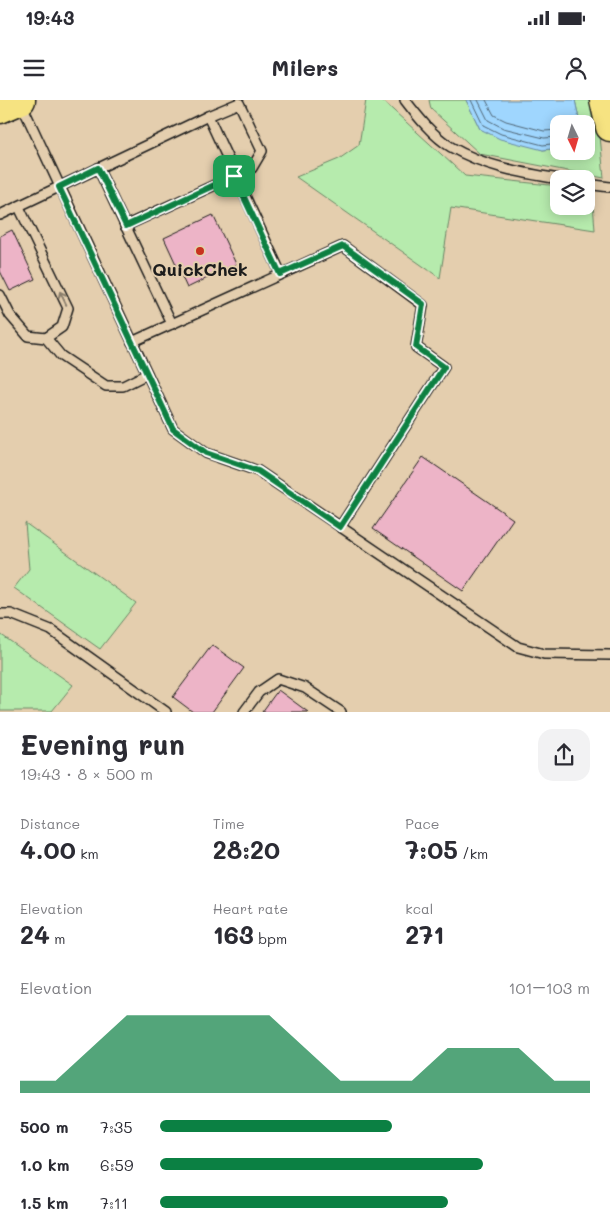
<!DOCTYPE html>
<html lang="en">
<head>
<meta charset="utf-8">
<style>
  :root { --surface:#fff; --page:#f2f2f3; --text:#2b2b33; --muted:#7c7c81; --accent:#0b8043 }
  body { margin:0; font-family:Mali,sans-serif; background:var(--page); color:var(--text); height:100vh; display:flex; flex-direction:column; font-size:19px; white-space:nowrap }
  * { box-sizing:border-box; margin:0 }
  p { font-size:16px; color:var(--muted) }
  .icon { flex:none; width:28px; height:28px; fill:none; stroke:currentColor; stroke-width:2; stroke-linecap:round; stroke-linejoin:round }
  .map { position:relative; height:612px; overflow:hidden }
  .panel { display:flex; flex-direction:column; background:var(--surface); flex:1 }
  .panel>* { flex:none }
  .needle { width:32px; rotate:175deg }
  .tools { position:absolute; left:550px; top:15px; display:grid; gap:10px }
  .tools a { display:grid; place-items:center; width:45px; height:45px; border-radius:10px; background:var(--surface); box-shadow:0 2px 12px #0003; font-size:25px }
  .pin { position:absolute; display:grid; place-items:center; width:42px; height:42px; color:#fff; margin:-21px; border-radius:10px; box-shadow:0 2px 8px #0006 }
  .round { display:grid; place-items:center; flex:none; width:52px; height:52px; border-radius:15px; background:var(--page) }
  .overview { display:flex; align-items:center; justify-content:space-between; height:85px; padding:0 20px }
  h1 { font-size:28px; font-weight:800; line-height:38px }
  .metrics { display:grid; grid-template-columns:repeat(3,1fr); gap:8px; height:85px; padding:5px 20px }
  .metrics div { display:grid; align-content:center }
  .metrics b { font-size:25px; font-weight:800 }
  .metrics small { font-size:14px; font-weight:400 }
  .metrics p { font-size:14px }
  .chart { height:140px; padding:10px 20px }
  .chart p { display:flex; justify-content:space-between }
  .chart svg { width:100%; height:90px; margin-top:5px; fill:var(--accent); opacity:.7 }
  ul { padding:0 20px; list-style:none; font-size:16px }
  li { display:grid; grid-template-columns:80px 60px 1fr; align-items:center; height:38px }
  li i { height:12px; border-radius:6px; background:var(--accent) }
  .status { display:flex; justify-content:space-between; align-items:center; height:35px; padding:0 25px; background:var(--surface); direction:ltr }
  .status svg { height:14px; fill:currentColor }
  header { display:flex; justify-content:space-between; align-items:center; height:65px; padding:0 20px; background:var(--surface); font-size:22px; font-weight:800 }
  .map>svg:first-child { display:block }
  .green { fill:#b6ebad; stroke:#698464 }
  .water { fill:#9fd6fe; stroke:#6b8ca4 }
  .lines { fill:none; stroke-linecap:round; stroke-linejoin:round }
  .shore { stroke:#506676; stroke-width:1 }
  .building { fill:#edb4c7; stroke:#1c1c1c }
  .service-casing { stroke:#1c1c1c; stroke-width:12 }
  .trunk-casing { stroke:#1c1c1c; stroke-width:31 }
  .service { stroke:#e4ceae; stroke-width:9 }
  .trunk { stroke:#f6e381; stroke-width:28 }
  .oneway { stroke:#8a7e6c }
  .route-casing { stroke:#fff; stroke-width:10 }
  .route { stroke:#0b8043; stroke-width:6 }
  .poi-dot { fill:#c8321e; stroke:#e4ceae; stroke-width:2 }
  .labels { text-anchor:middle; stroke-width:4; stroke-linejoin:round; paint-order:stroke }
  .poi-label { font-size:18px; font-weight:bold; fill:#1c1c1c; stroke:#e4ceae }
</style>
</head>
<body>
<div class="status"><b>19:43</b><svg viewBox="0 0 49 12"><path d="M0 12V9h3v3zM5 12V6h3v6zM10 12V3h3v9zM15 12V0h3v12zM26 1h20v11H26zM47 4h2v5h-2z"/></svg></div>
<header><svg class="icon" aria-label="menu" viewBox="0 0 24 24"><path d="M4 6h16M4 12h16M4 18h16"/></svg>Milers<svg class="icon" aria-label="person" viewBox="0 0 24 24"><circle cx="12" cy="8" r="4"/><path d="M4 21q1-7 8-7t8 7"/></svg></header>
<div class="map">
<svg width="610" height="612" viewBox="0 0 610 612">
  <rect width="100%" height="100%" fill="#e4ceae"/>
  <filter id="ink" filterUnits="userSpaceOnUse"><feTurbulence type="fractalNoise" baseFrequency=".02" numOctaves="2"/><feDisplacementMap in="SourceGraphic" scale="10" xChannelSelector="R" yChannelSelector="G"/><feConvolveMatrix kernelMatrix="1 2 1 2 8 2 1 2 1" color-interpolation-filters="sRGB"/></filter>
  <g filter="url(#ink)">
    <g class="green">
      <path d="M366,0H382L465,76L559,86V106H586V89L592,90L595,130L451,108L440,178L296,77L339,59L359,45Z"/>
      <path d="M429,0H466L480,29L543,50L559,48V51H586V24H580L575,0H592L598,15L604,78L480,54L431,9Z"/>
      <path d="M25,423L136,503L100,549L14,488L29,469Z"/>
      <path d="M0,534L73,585L52,611H0Z"/>
    </g>
    <path class="water" d="M466,0H575L580,24H559V48L543,50L500,39L480,29Z"/>
    <g class="lines">
      <g class="shore">
        <path d="M471,0L483,25L501,34L543,45L559,43"/>
        <path d="M478,0L488,20L503,28L544,38L559,37"/>
        <path d="M486,0L494,15L506,21L544,31L559,30"/>
      </g>
    </g>
    <g class="building">
      <path d="M213,115L236,164L187,188L164,138Z"/>
      <path d="M12,130L35,179L10,191L0,171V136Z"/>
      <path d="M423,357L513,419L463,491L373,429Z"/>
      <path d="M212,545L244,568L212,612H193L173,597Z"/>
      <path d="M278,590L308,612H262Z"/>
    </g>
    <g class="lines">
      <defs>
        <g id="service">
          <path d="M405,0C418,17 433,36 451,47C483,66 522,73 559,79"/>
          <path d="M21,3L173,329L206,353L258,371L518,547L544,554L610,555"/>
          <path d="M98,68L172,224"/>
          <path d="M586,84L610,87"/>
          <path d="M0,115L208,16L281,174"/>
          <path d="M125,126L252,68L262,51L239,3L208,16"/>
          <path d="M0,195L10,215L28,236L46,238L62,227L68,208L19,107"/>
          <path d="M46,238L61,256L106,286H123L147,274"/>
          <path d="M132,242L343,146L423,205L416,247L444,267L340,427"/>
          <path d="M0,514H11L51,530L166,612"/>
          <path d="M244,612L259,592L278,579L305,588L341,612"/>
        </g>
        <g id="trunk">
          <path d="M604,0L610,27"/>
          <path d="M0,9L21,0"/>
        </g>
      </defs>
      <use href="#service" class="service-casing"/>
      <use href="#trunk" class="trunk-casing"/>
      <use href="#service" class="service"/>
      <use href="#trunk" class="trunk"/>
    </g>
    <defs><path id="oneway-shaft" d="M-6 0H5M1.5-3L5.5 0L1.5 3" fill="none" stroke-width="1.6" stroke-linecap="round" stroke-linejoin="round" transform="scale(1.25)"/></defs>
    <use class="oneway" href="#oneway-shaft" transform="translate(63 198) rotate(-116)"/>
  </g>
  <g class="lines" filter="url(#ink)">
    <defs>
      <path id="route" d="M98,68L126,126L234,76L280,174L343,146L423,204L416,247L444,267L340,427L258,371L206,353L173,329L59,87Z"/>
    </defs>
    <use href="#route" class="route-casing"/>
    <use href="#route" class="route"/>
  </g>
  <circle class="poi-dot" cx="200" cy="151" r="5"/>
  <g class="labels">
    <g class="poi-label">
      <text x="200" y="176">QuickChek</text>
    </g>
  </g>
</svg>
<div class="tools">
<a><svg class="needle" viewBox="-14 -14 28 28"><path d="M0-13l5 13h-10z" fill="#e53935"/><path d="M0 13l5-13h-10z" fill="#7c7c81"/></svg></a>
<a><svg class="icon" aria-label="layers" viewBox="0 0 24 24"><path d="M12 4l9 5-9 5-9-5zM3 14l9 5 9-5"/></svg></a>
</div>
<div class="pin" style="left:234px;top:76px;background:#1e9e55"><svg class="icon" aria-label="arrive" viewBox="0 0 24 24"><path d="M6 21V4h12l-3 4 3 4H6"/></svg></div>
</div>
<section class="panel">
<div class="overview"><div><h1>Evening run</h1><p>19:43 · 8 × 500 m</p></div><a class="round"><svg class="icon" aria-label="share" viewBox="0 0 24 24"><path d="M12 15V3M7 8l5-5 5 5M5 13v7h14v-7"/></svg></a></div>
<div class="metrics">
<div><p>Distance</p><b>4.00<small> km</small></b></div>
<div><p>Time</p><b>28:20</b></div>
<div><p>Pace</p><b>7:05<small> /km</small></b></div>
</div>
<div class="metrics">
<div><p>Elevation</p><b>24<small> m</small></b></div>
<div><p>Heart rate</p><b>163<small> bpm</small></b></div>
<div><p>kcal</p><b>271</b></div>
</div>
<div class="chart"><p><span>Elevation</span>101–103 m</p>
<svg viewBox="0 0 160 44" preserveAspectRatio="none"><path d="M0 44V38L10 38L20 22L30 6L40 6L50 6L60 6L70 6L80 22L90 38L100 38L110 38L120 22L130 22L140 22L150 38L160 38V44z"/></svg>
</div>
<ul>
<li><b>500 m</b>7:35<i style="width:54%"></i></li>
<li><b>1.0 km</b>6:59<i style="width:75%"></i></li>
<li><b>1.5 km</b>7:11<i style="width:67%"></i></li>
</ul>
</section>
</body>
</html>
